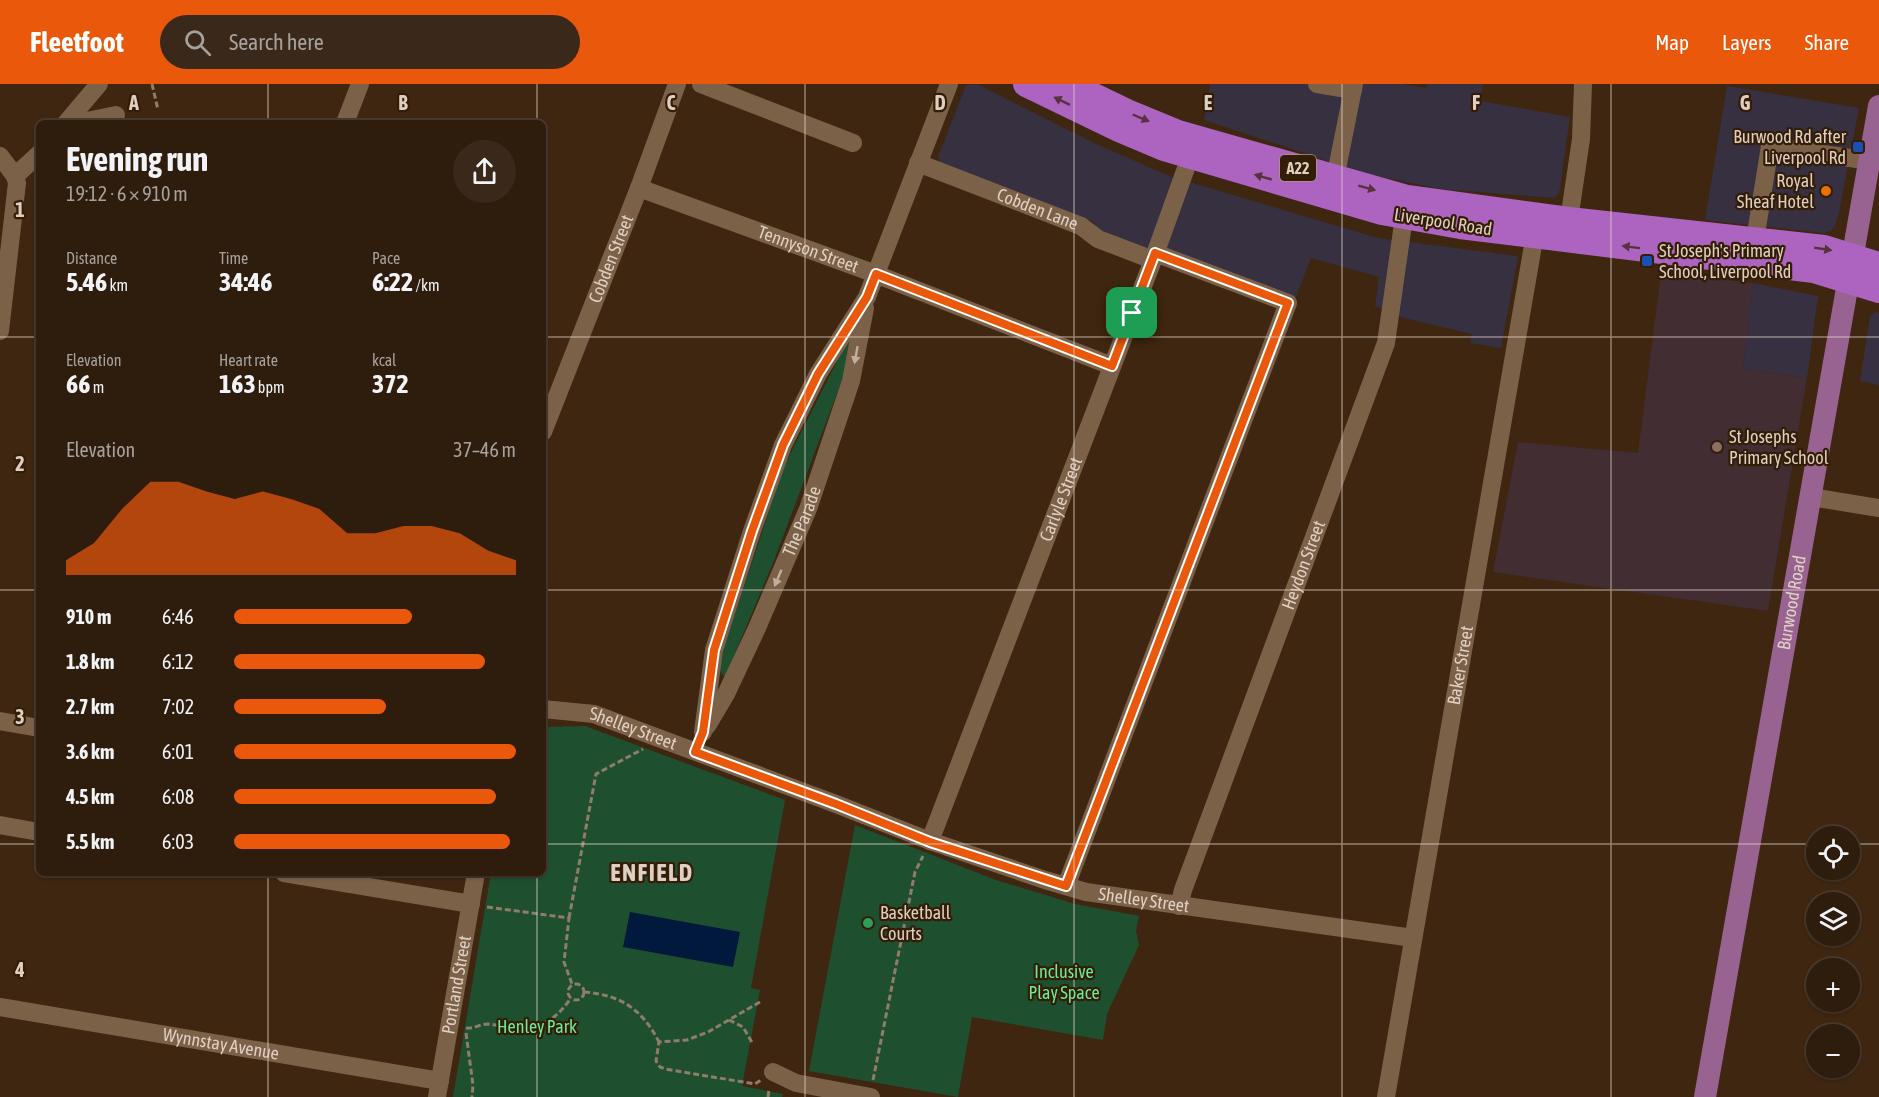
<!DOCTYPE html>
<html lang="en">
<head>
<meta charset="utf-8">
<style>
  :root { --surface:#2e1c0c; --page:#3a291a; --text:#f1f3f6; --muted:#a7a19d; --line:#493a2d; --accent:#ea580c }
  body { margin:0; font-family:"Asap Condensed",sans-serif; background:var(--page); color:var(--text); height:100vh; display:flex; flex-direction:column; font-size:22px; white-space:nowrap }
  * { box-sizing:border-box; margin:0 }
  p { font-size:20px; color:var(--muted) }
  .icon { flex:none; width:33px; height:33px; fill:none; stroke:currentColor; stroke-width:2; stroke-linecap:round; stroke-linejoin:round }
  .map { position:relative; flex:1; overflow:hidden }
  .side { position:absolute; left:36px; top:36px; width:510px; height:756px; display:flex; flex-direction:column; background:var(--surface); border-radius:9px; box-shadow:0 2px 4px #0004,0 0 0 2px var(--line) }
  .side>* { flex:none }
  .controls { position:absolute; left:1806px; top:742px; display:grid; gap:12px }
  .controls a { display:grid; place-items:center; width:54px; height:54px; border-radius:50%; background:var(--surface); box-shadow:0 2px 4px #0004,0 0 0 2px var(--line); font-size:30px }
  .pin { position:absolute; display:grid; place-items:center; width:51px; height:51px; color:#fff; margin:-26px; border-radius:12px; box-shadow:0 3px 9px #0006 }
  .round { display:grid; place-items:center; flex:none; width:63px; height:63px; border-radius:32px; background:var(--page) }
  .overview { display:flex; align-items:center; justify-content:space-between; height:102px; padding:0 30px }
  h1 { font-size:33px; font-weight:700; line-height:45px }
  .figures { display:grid; grid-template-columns:repeat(3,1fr); gap:9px; height:102px; padding:6px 30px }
  .figures div { display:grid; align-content:center }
  .figures b { font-size:26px; font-weight:700 }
  .figures small { font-size:16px; font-weight:400 }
  .figures p { font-size:16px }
  .chart { height:168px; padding:12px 30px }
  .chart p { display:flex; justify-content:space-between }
  .chart svg { width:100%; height:108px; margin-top:6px; fill:var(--accent); opacity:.7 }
  ul { padding:0 30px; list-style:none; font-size:20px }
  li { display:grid; grid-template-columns:96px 72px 1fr; align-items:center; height:45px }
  li i { height:15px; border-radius:8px; background:var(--accent) }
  header { display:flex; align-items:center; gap:36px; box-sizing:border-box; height:84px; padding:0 30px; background:var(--accent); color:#fff }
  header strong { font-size:28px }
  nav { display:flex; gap:33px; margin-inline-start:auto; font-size:21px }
  .search { width:420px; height:54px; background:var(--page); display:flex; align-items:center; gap:15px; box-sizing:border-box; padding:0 21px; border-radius:33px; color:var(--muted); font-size:22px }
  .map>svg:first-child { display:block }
  .commercial { fill:#373041 }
  .education { fill:#412d32 }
  .green { fill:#1e5030 }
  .water { fill:#00193d }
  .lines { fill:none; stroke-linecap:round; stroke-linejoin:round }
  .path { stroke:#907c6a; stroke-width:3; stroke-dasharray:6 3; stroke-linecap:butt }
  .minor { stroke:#7c6149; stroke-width:18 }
  .major { stroke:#996391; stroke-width:22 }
  .highway { stroke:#ad64c1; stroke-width:26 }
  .oneway { fill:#58323e }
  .oneway2 { fill:#c1ae9e }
  .route-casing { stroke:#fff; stroke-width:12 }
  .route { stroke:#ea580c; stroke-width:8 }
  .grid { fill:none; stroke:#dfcfc2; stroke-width:1.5; stroke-opacity:0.55 }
  .transit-dot { fill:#1a4fb4; stroke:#331d06; stroke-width:2 }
  .food-dot { fill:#e8710a; stroke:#331d06; stroke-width:2 }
  .education-dot { fill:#8d6e63; stroke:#331d06; stroke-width:2 }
  .leisure-dot { fill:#2e9e5b; stroke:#331d06; stroke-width:2 }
  .labels { text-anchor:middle; stroke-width:4.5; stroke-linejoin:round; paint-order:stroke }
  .shield { fill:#331d06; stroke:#ab9a8a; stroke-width:1.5 }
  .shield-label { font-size:16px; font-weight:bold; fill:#dfcfc2 }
  .poi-label { font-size:18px; fill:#dfcfc2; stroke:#331d06; text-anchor:start }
  .street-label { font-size:18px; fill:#dfcfc2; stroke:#331d06 }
  .park-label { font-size:18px; fill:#6dea9a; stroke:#331d06 }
  .district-label { font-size:24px; font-weight:bold; letter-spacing:1.5px; fill:#dfcfc2; stroke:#331d06 }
  .grid-label { font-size:20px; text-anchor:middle; font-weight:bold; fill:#dfcfc2; stroke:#331d06; stroke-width:4.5; stroke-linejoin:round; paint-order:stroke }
</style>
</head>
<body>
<header>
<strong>Fleetfoot</strong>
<div class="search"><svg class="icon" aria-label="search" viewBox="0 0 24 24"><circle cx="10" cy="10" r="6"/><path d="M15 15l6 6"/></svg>Search here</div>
<nav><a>Map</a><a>Layers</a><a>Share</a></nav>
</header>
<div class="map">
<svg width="1879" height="1013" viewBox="0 0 1879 1013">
  <rect width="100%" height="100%" fill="#3e2610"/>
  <g class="commercial">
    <path d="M977,0L1094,59L1169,92L1378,154L1518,172L1501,264L1470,259L1472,250L1404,234L1375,222L1379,193L1311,174L1295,215L1139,164L1096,147L1094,138L942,81L938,73L966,1Z"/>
    <path d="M1210,0H1402L1426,4L1427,0H1483L1481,17L1570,33L1559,110L1554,114L1442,105L1367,90L1204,36Z"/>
    <path d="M1727,2L1859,24L1839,129L1835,142L1831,147L1824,149L1705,136Z"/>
    <path d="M1753,199L1818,212L1807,294L1743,285Z"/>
    <path d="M1877,228L1879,229V301L1860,297L1870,232Z"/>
  </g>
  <path class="education" d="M1661,189L1753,199L1743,285L1807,294L1768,527L1493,488L1518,358L1638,369Z"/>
  <g class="green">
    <path d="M850,252L851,258L845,288L773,479L725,593L717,584L784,382Z"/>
    <path d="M585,642L785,716L751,904L760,906L742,1002L783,1010L782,1013H453L491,789H543V643Z"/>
    <path d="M855,741L996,796L1075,820L1139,832L1136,847L1139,861L1107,930L1103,956L972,933L958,1013L809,987Z"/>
  </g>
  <path class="water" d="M630,828L740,848L733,883L623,863Z"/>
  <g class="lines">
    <g class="path">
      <path d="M152,0L158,26"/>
      <path d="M487,823L569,834L564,878L572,900"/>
      <path d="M569,834L596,690L643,665"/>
      <circle cx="576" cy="908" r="8"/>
      <path d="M584,908C621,911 642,925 659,958"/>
      <path d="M760,918L708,948L687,956L659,958L656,977L660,983L665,985L755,1000L761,996"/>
      <path d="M729,936L743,943L753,960"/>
      <path d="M466,944C474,945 480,940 488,940C498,941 507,944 516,945C540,947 558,933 571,914"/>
      <path d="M466,949L473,1001L472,1013"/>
      <path d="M873,996L915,788L923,772"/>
      <path d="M768,1013L769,1005"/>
    </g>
    <g class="minor">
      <path d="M701,0L853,59"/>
      <path d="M1317,0L1353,6"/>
      <path d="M66,39L99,0"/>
      <path d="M77,39L116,31"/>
      <path d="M345,39L360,0"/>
      <path d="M0,72L15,92L17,99L0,247"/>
      <path id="s1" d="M918,79L1081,142L1098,155L1153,176"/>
      <path d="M15,92L39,70"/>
      <path d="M1335,95L1354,0"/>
      <path id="s2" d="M639,104L865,186L1112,282"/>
      <path d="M1569,136L1581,55L1583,0"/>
      <path d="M1755,156L1770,62L1870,77"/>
      <path id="s3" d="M543,348L639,104L677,0"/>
      <path d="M1811,413L1879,424"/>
      <path id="s4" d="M543,625L594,630L836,720L930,757L1045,796L1086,808L1413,854"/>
      <path d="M0,637L39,644"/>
      <path id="s5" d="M707,642L726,610L757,544L808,425L851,297L865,224"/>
      <path d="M703,648L714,566L752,447L783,361L818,290L867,213L949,0"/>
      <path d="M0,741L39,748"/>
      <path id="s6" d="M930,757L1153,176L1190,73"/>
      <path d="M284,789L471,820"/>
      <path d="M1066,802L1288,219L1155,169"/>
      <path id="s7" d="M1179,822L1183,806L1386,259L1404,133"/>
      <path id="s8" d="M0,923L440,997"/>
      <path d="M773,988L796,999L871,1013"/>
      <path id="s9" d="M437,1013L476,789"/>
      <path id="s10" d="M1386,1013L1535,150"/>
    </g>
    <path class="major" id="s11" d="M1705,1013L1879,22"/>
    <g class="highway">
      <path d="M1026,0L1119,45L1164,64L1382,128L1460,142L1814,186L1879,206"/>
      <path d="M1069,0L1127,28L1178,49L1407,114L1569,136L1824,164L1879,181"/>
    </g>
  </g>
  <defs><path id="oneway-solid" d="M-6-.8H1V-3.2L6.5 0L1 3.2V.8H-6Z" transform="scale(1.5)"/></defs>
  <g class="oneway">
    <use href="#oneway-solid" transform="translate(1062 17) rotate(-154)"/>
    <use href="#oneway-solid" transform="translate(1141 34) rotate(23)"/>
    <use href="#oneway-solid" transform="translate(1263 93) rotate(-164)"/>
    <use href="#oneway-solid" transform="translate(1367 104) rotate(15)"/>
    <use href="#oneway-solid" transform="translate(1631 163) rotate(-173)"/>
    <use href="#oneway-solid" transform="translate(1823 165) rotate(9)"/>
  </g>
  <g class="oneway2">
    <use href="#oneway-solid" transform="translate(856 271) rotate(100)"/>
    <use href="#oneway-solid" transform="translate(778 494) rotate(113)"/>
  </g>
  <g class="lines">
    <defs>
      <path id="route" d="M1155,169L1288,219L1066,802L930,758L836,720L695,668L703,648L714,566L752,447L783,361L818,290L867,213L876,190L1112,282Z"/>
    </defs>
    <use href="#route" class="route-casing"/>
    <use href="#route" class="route"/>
  </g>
  <path class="grid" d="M268,0V39M537,0V39M805,0V1013M1074,0V1013M1342,0V1013M1611,0V1013M0,253H39M543,253H1879M0,506H39M543,506H1879M0,760H39M543,760H1816M1850,760H1879M268,789V1013M537,789V1013"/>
  <g class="transit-dot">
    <rect x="1852" y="57" width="12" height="12" rx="3"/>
    <rect x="1641" y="171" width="12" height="12" rx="3"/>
  </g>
  <circle class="food-dot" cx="1826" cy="107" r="6"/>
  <circle class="education-dot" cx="1717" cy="363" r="6"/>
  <circle class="leisure-dot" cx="868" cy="839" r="6"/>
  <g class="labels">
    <rect class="shield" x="1280" y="71" width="36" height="26" rx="4.5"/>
    <g class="shield-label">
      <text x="1298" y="90">A22</text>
    </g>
    <g class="poi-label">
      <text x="1846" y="59" text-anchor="end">Burwood Rd after<tspan x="1846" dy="21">Liverpool Rd</tspan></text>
      <text x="1814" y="103" text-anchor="end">Royal<tspan x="1814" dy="21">Sheaf Hotel</tspan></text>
      <text x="1659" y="173">St Joseph's Primary<tspan x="1659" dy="21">School, Liverpool Rd</tspan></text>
      <text x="1729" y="359">St Josephs<tspan x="1729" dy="21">Primary School</tspan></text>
      <text x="880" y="835">Basketball<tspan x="880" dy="21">Courts</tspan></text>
    </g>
    <g class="street-label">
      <text dy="6" stroke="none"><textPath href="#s1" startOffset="128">Cobden Lane</textPath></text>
      <text transform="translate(1443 138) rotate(9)" y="6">Liverpool Road</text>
      <text dy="6" stroke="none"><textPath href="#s2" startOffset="180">Tennyson Street</textPath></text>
      <text dy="6" stroke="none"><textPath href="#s3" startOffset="186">Cobden Street</textPath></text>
      <text dy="6" stroke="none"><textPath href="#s6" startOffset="366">Carlyle Street</textPath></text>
      <text dy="6" stroke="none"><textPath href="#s5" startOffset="226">The Parade</textPath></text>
      <text dy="6" stroke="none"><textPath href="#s7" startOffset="363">Heydon Street</textPath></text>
      <text dy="6" stroke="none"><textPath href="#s11" startOffset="502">Burwood Road</textPath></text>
      <text dy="6" stroke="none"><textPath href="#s10" startOffset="438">Baker Street</textPath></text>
      <text dy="6" stroke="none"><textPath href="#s4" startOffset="93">Shelley Street</textPath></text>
      <text dy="6" stroke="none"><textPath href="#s4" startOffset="633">Shelley Street</textPath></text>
      <text dy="6" stroke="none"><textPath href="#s9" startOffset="114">Portland Street</textPath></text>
      <text dy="6" stroke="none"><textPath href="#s8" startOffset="224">Wynnstay Avenue</textPath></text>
    </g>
    <g class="park-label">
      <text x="1064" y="894">Inclusive<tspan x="1064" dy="21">Play Space</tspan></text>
      <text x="537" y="949">Henley Park</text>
    </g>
    <g class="district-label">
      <text x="652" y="797">ENFIELD</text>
    </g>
  </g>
  <g class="grid-label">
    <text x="134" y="26">A</text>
    <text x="403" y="26">B</text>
    <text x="671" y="26">C</text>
    <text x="940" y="26">D</text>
    <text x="1208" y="26">E</text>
    <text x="1476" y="26">F</text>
    <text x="1745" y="26">G</text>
    <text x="20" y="133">1</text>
    <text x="20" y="387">2</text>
    <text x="20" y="640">3</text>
    <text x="20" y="893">4</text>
  </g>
</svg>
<div class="controls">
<a><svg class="icon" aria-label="locate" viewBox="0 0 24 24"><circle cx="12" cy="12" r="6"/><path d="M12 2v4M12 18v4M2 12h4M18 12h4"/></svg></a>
<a><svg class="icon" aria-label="layers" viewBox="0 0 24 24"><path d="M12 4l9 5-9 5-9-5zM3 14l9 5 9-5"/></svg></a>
<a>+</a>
<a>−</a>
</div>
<div class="pin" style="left:1132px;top:229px;background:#1e9e55"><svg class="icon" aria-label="arrive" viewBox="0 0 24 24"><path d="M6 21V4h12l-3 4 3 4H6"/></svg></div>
<section class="side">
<div class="overview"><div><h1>Evening run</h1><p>19:12 · 6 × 910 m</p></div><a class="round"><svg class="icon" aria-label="share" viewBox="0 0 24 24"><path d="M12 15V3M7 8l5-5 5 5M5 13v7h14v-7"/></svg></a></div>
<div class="figures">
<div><p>Distance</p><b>5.46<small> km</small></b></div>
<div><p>Time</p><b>34:46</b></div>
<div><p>Pace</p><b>6:22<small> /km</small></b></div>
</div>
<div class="figures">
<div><p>Elevation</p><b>66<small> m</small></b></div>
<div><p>Heart rate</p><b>163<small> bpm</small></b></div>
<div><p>kcal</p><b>372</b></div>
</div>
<div class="chart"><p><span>Elevation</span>37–46 m</p>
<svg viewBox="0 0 160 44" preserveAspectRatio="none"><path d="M0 44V38L10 31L20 17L30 6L40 6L50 10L60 13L70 10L80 13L90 17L100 27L110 27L120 24L130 24L140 27L150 34L160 38V44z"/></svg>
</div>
<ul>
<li><b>910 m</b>6:46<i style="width:63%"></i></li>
<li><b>1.8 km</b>6:12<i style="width:89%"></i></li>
<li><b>2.7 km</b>7:02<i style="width:54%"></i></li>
<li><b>3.6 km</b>6:01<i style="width:100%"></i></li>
<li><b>4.5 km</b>6:08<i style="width:93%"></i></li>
<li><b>5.5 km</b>6:03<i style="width:98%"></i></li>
</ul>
</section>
</div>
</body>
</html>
